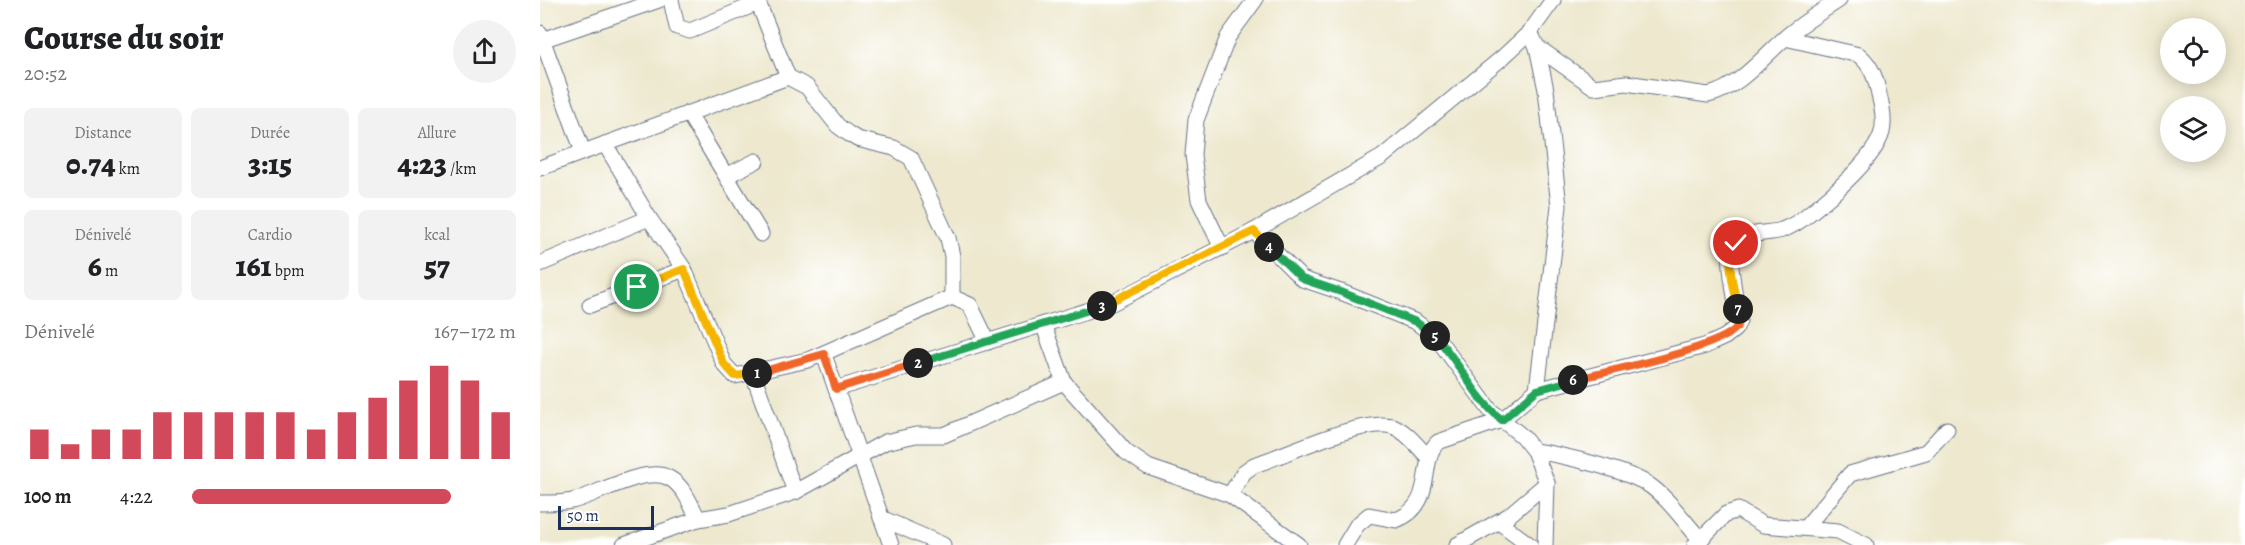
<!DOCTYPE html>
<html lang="fr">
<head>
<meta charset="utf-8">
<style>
  :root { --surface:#fff; --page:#f2f2f2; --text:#202124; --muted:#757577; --accent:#d1495b }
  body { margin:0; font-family:Alegreya,serif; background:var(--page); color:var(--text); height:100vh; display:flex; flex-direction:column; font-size:22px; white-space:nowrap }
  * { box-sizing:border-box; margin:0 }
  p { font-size:20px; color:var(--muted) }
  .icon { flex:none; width:33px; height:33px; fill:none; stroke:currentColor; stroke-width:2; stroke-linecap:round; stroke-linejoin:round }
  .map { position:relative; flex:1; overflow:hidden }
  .panel { display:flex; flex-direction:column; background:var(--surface); width:540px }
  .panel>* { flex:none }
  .tools { position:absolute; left:1620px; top:18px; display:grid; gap:12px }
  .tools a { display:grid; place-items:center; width:66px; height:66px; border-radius:50%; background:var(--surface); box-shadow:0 3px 15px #0003; font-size:30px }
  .scale { position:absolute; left:18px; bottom:15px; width:96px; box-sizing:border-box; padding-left:6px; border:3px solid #1b2f5e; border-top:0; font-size:16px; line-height:21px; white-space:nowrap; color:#1b2f5e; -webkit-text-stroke:4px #fff; paint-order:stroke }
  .pin { position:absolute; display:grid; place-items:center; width:51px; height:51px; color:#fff; margin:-26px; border:3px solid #fff; border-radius:50%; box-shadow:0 2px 6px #0007 }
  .km { position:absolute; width:30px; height:30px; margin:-15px; border-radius:50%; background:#222; color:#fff; font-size:16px; line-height:30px; text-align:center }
  .round { display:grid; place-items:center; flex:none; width:63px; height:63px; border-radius:32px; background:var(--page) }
  .headline { display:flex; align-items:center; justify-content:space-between; height:102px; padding:0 24px }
  h1 { font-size:33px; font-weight:800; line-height:45px }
  .stats { display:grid; grid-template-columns:repeat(3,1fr); gap:9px; height:102px; padding:6px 24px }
  .stats div { display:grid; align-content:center; border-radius:9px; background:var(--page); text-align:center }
  .stats b { font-size:30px; font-weight:800 }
  .stats small { font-size:16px; font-weight:400 }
  .stats p { font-size:16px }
  .chart { height:168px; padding:12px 24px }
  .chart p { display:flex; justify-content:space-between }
  .chart svg { width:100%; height:108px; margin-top:6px; stroke:var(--accent); stroke-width:6 }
  ul { padding:0 24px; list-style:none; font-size:20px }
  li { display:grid; grid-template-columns:96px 72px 1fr; align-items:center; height:45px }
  li i { height:15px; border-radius:8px; background:var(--accent) }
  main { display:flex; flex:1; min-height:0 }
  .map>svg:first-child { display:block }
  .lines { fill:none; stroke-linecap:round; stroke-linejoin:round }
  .minor-casing { stroke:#647085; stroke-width:17 }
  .minor { stroke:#fff; stroke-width:15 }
  .split-1-casing { stroke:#fff; stroke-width:12 }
  .split-2-casing { stroke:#fff; stroke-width:12 }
  .split-3-casing { stroke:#fff; stroke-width:12 }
  .split-4-casing { stroke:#fff; stroke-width:12 }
  .split-5-casing { stroke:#fff; stroke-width:12 }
  .split-6-casing { stroke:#fff; stroke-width:12 }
  .split-7-casing { stroke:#fff; stroke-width:12 }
  .split-8-casing { stroke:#fff; stroke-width:12 }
  .split-1 { stroke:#f5b400; stroke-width:8 }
  .split-2 { stroke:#f0652b; stroke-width:8 }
  .split-3 { stroke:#22a559; stroke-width:8 }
  .split-4 { stroke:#f5b400; stroke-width:8 }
  .split-5 { stroke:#22a559; stroke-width:8 }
  .split-6 { stroke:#22a559; stroke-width:8 }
  .split-7 { stroke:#f0652b; stroke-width:8 }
  .split-8 { stroke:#f5b400; stroke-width:8 }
</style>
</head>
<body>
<main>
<section class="panel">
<div class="headline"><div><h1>Course du soir</h1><p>20:52</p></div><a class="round"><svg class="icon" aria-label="share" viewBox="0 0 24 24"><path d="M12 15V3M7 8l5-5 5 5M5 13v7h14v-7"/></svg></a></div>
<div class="stats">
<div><p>Distance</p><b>0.74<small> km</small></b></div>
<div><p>Durée</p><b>3:15</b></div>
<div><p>Allure</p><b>4:23<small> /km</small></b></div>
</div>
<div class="stats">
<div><p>Dénivelé</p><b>6<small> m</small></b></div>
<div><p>Cardio</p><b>161<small> bpm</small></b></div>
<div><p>kcal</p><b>57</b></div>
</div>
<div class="chart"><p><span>Dénivelé</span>167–172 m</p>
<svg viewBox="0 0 160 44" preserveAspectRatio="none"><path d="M5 44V32M15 44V38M25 44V32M35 44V32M45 44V25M55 44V25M65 44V25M75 44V25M85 44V25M95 44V32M105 44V25M115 44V19M125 44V12M135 44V6M145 44V12M155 44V25"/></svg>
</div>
<ul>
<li><b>100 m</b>4:22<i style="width:80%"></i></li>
</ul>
</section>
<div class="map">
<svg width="1705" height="545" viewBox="0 0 1705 545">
  <rect width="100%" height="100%" fill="#fff"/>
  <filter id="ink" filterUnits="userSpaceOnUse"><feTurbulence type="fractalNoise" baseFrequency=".0167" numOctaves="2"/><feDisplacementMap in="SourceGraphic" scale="12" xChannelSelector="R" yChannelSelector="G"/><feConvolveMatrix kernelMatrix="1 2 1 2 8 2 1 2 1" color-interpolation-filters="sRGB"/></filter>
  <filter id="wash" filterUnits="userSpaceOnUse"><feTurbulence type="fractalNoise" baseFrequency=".008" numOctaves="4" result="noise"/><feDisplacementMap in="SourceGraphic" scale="24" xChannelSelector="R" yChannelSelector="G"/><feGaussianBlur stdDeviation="1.35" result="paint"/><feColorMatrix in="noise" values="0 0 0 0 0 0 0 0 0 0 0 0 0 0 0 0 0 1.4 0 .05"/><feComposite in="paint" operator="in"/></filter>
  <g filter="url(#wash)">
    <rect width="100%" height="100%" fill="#ede8ce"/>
  </g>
  <g filter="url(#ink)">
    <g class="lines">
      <defs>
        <g id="minor">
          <path d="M131,0L137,27L150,31L218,3"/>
          <path d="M217,0L248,77"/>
          <path d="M990,32L997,47L1006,90L1019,206L997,390"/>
          <path d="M0,33L43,152"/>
          <path d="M2,40L119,0"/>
          <path d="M997,47L1054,87L1086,83L1168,95C1199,88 1223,57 1246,37C1262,23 1281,12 1299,0"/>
          <path d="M148,113L221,234"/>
          <path d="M65,144L109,218L144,269L184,364L195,376L268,360L412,297L430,305L448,342"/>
          <path d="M0,168L248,77L267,87L298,126L309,134L317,139L354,148L371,158L408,238L412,256V297"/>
          <path d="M188,175L216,161"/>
          <path d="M714,231L762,279L801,292L876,322L897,338L950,410L982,436L994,451L1007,483L1005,545"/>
          <path d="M682,248L659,200L653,155L656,120L688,37L715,0"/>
          <path d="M0,264L109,218"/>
          <path d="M50,305L144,269"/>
          <path d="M503,324L524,382L586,452L608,467L690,495L759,545"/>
          <path d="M284,355L351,545"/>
          <path d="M213,374L255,492"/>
          <path d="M296,389L572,303L714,231L842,157L963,57L990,32L1013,0"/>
          <path d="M994,451C1023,455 1081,469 1106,483C1128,497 1144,522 1161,540"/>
          <path d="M690,495L704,472L714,465C744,456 827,415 855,427C868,433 879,448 889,458"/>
          <path d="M0,503C11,503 22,503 32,501C57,495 106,465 129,478C144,486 151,505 158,519"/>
          <path d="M341,518L403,545"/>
          <path d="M959,522L990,545"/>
          <path d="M1265,528L1310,474L1386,452L1407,429"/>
          <path d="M84,545L158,519L189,514L255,492L345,442L376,435H404L524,382"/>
          <path d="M805,545L817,525L829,515L856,520C897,505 878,460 898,442L962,420L997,390L1165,346L1185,337L1195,329L1199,321C1197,306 1187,260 1192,248C1201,230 1226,235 1242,230C1250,227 1259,222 1266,216C1288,199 1335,159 1342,132C1345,120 1342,106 1339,95C1336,79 1332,66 1319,55L1245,38"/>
          <path d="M917,545L968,516L1007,483"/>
          <path d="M1155,545L1186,514L1198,510L1223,525L1298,531L1326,545"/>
        </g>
      </defs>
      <use href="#minor" class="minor-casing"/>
      <use href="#minor" class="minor"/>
    </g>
  </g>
  <g class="lines" filter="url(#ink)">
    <defs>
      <path id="split-1" d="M97,287L144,269L184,364L195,376L217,373"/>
      <path id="split-2" d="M217,373L284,354L296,389L378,363"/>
      <path id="split-3" d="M378,363L562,306"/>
      <path id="split-4" d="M562,306L714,231L729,247"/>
      <path id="split-5" d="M729,247L762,279L801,292L876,322L895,336"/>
      <path id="split-6" d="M895,336C920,362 933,397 962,420L997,390L1033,380"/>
      <path id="split-7" d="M1033,380C1064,372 1182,348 1197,327C1201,322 1199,315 1198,309"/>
      <path id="split-8" d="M1196,243C1184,260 1195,289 1198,309"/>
    </defs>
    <use href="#split-1" class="split-1-casing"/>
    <use href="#split-2" class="split-2-casing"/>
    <use href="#split-3" class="split-3-casing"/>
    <use href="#split-4" class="split-4-casing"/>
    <use href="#split-5" class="split-5-casing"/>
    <use href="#split-6" class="split-6-casing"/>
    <use href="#split-7" class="split-7-casing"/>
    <use href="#split-8" class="split-8-casing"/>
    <use href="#split-1" class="split-1"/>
    <use href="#split-2" class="split-2"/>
    <use href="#split-3" class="split-3"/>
    <use href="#split-4" class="split-4"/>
    <use href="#split-5" class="split-5"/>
    <use href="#split-6" class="split-6"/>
    <use href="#split-7" class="split-7"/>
    <use href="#split-8" class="split-8"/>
  </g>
</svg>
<div class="tools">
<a><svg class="icon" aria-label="locate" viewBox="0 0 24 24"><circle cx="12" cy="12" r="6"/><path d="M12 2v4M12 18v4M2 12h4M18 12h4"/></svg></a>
<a><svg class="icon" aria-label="layers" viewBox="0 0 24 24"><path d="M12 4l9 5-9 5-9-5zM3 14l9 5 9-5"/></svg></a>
</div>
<div class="scale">50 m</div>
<div class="pin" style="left:97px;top:287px;background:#1e9e55"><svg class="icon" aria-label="arrive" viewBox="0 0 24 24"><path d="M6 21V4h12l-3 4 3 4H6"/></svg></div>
<div class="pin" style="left:1196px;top:243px;background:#d93025"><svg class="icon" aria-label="check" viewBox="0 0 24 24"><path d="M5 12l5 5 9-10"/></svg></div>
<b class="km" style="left:217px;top:373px">1</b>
<b class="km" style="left:378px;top:363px">2</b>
<b class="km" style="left:562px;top:306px">3</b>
<b class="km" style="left:729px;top:247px">4</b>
<b class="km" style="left:895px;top:336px">5</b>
<b class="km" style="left:1033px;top:380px">6</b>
<b class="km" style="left:1198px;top:309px">7</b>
</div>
</main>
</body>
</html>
